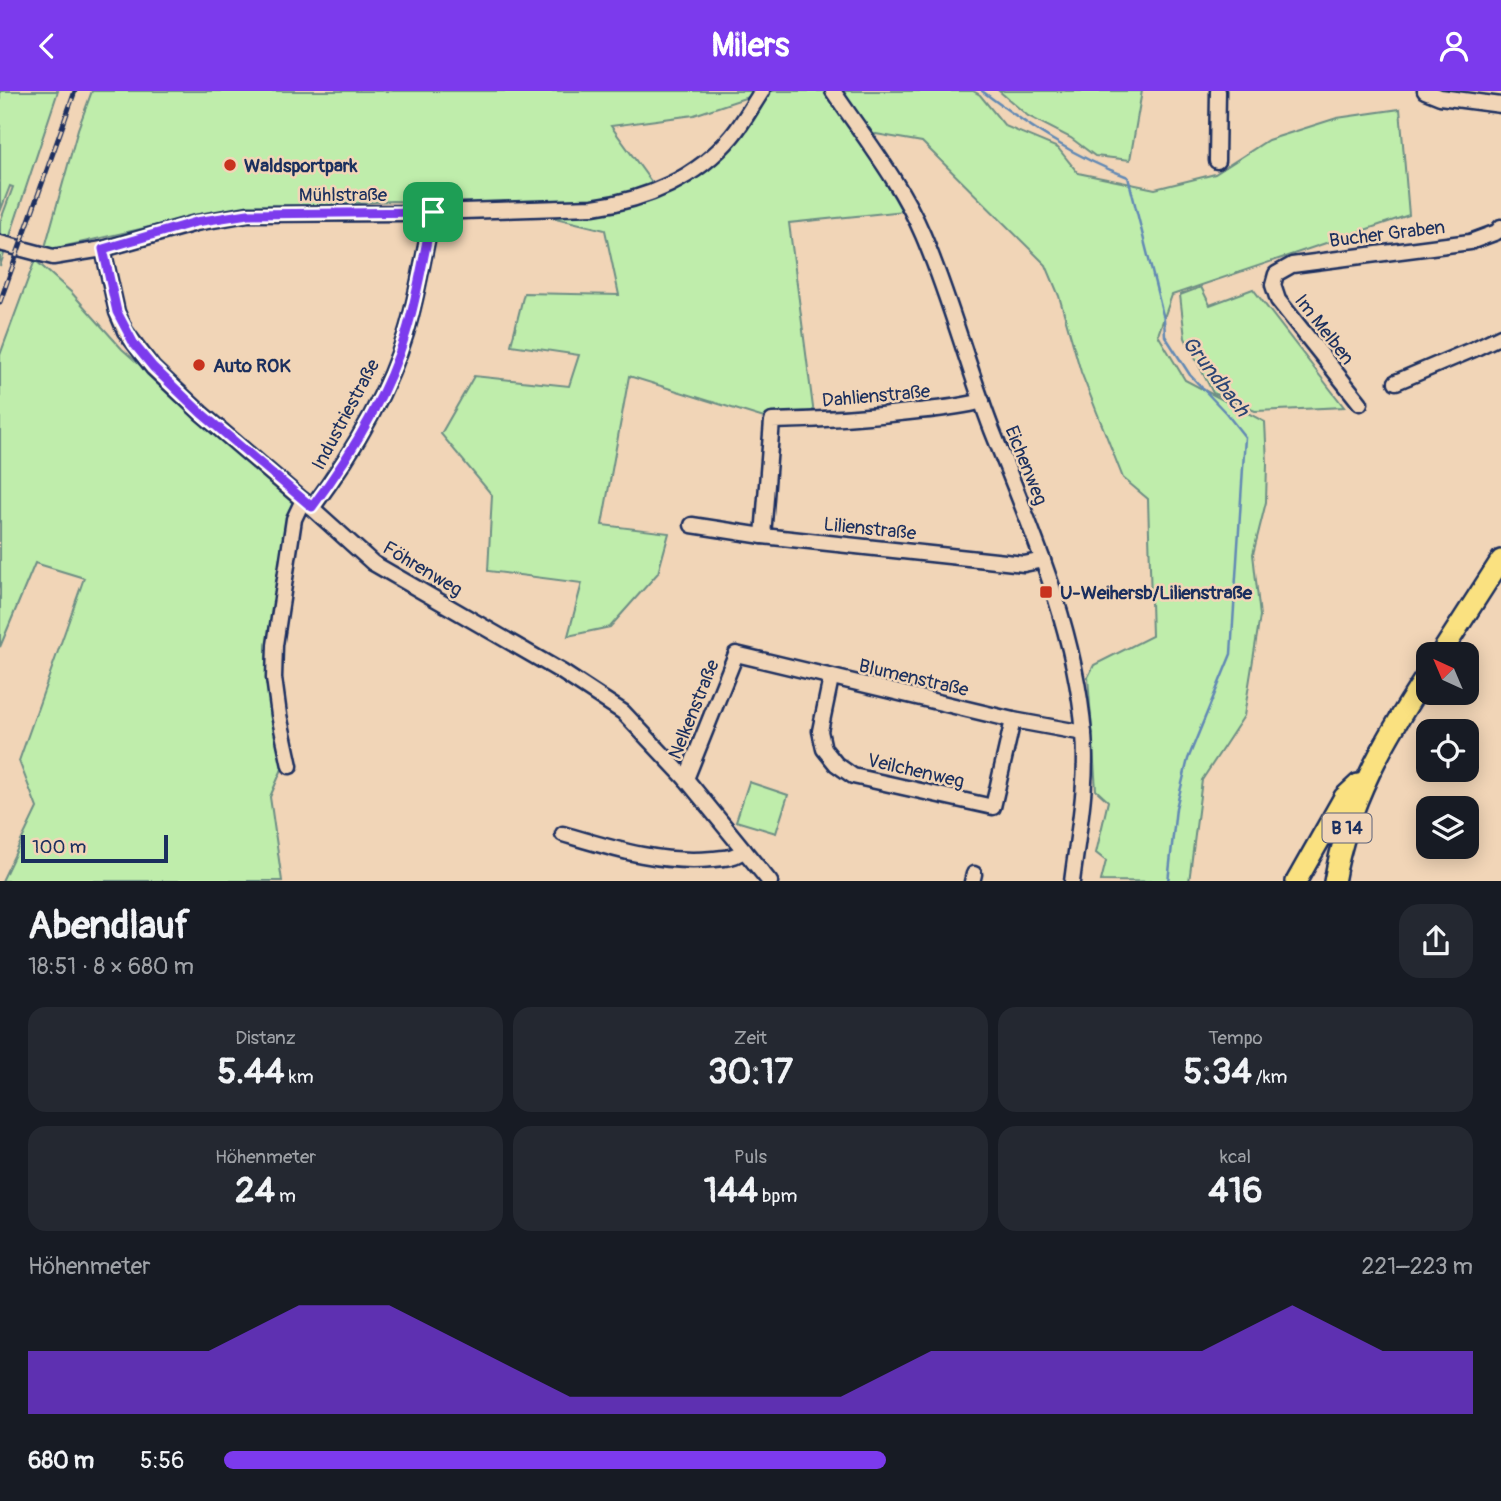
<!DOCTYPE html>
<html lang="de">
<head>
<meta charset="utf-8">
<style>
  :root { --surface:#171b24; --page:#242831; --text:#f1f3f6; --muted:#9ea1a6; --accent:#7c3aed }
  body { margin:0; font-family:Pangolin,sans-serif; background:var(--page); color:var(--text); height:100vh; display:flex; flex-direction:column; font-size:26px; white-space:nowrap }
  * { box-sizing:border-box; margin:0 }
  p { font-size:23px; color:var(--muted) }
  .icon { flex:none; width:38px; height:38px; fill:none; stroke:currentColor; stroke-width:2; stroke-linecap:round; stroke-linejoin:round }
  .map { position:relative; height:790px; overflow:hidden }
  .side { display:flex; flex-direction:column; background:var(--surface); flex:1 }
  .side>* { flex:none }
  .needle { width:46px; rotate:316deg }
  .tools { position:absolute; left:1416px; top:551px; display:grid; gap:14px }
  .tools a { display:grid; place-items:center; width:63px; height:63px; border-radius:14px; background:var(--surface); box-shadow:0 4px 18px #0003; font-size:35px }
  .scale { position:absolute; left:21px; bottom:18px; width:147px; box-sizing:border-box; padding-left:7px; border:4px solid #1b2f5e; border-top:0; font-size:19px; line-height:24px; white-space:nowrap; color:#1b2f5e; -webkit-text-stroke:5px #f1d5b7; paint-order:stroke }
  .pin { position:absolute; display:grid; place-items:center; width:60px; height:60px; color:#fff; margin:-30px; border-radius:14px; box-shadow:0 4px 10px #0006 }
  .round { display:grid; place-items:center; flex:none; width:74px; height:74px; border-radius:21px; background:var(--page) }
  .overview { display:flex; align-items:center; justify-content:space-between; height:119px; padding:0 28px }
  h1 { font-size:38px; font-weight:800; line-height:52px }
  .figures { display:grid; grid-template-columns:repeat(3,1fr); gap:10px; height:119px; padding:7px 28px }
  .figures div { display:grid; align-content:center; border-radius:18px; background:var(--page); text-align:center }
  .figures b { font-size:35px; font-weight:800 }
  .figures small { font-size:19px; font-weight:400 }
  .figures p { font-size:19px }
  .chart { height:196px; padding:14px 28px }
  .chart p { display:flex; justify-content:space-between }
  .chart svg { width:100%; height:126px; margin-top:7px; fill:var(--accent); opacity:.7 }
  ul { padding:0 28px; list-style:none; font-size:23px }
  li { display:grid; grid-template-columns:112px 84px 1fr; align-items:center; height:52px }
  li i { height:18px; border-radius:9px; background:var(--accent) }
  header { display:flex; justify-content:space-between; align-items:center; height:91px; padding:0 28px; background:var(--accent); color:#fff; font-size:32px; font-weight:800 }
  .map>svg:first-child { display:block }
  .green { fill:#bfedab; stroke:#6d8e84; stroke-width:2; fill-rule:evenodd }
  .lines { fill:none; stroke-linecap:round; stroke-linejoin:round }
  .stream { stroke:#6289b4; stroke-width:2.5 }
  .minor-casing { stroke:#1b2f5e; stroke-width:19 }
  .major-casing { stroke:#1b2f5e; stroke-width:24 }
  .minor { stroke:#f1d5b7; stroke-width:14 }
  .major { stroke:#fae180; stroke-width:19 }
  .rail-casing { stroke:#1b2f5e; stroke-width:5 }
  .rail { stroke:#f1d5b7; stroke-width:2.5; stroke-dasharray:8; stroke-linecap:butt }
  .route-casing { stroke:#fff; stroke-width:14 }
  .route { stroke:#7c3aed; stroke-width:9 }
  .poi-dot { fill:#c8321e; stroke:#f1d5b7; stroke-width:2.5 }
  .labels { text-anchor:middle; stroke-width:5; stroke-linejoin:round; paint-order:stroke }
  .shield { fill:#f1d5b7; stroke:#5b6179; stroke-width:2 }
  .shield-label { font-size:18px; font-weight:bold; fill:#1b2f5e }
  .poi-label { font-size:19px; font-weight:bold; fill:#1b2f5e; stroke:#f1d5b7; text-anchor:start }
  .street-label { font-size:19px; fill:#1b2f5e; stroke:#f1d5b7 }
  .water-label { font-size:21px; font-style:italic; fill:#2d4674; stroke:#f1d5b7 }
</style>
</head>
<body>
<header><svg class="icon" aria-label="back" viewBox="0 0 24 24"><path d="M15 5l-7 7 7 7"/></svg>Milers<svg class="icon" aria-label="person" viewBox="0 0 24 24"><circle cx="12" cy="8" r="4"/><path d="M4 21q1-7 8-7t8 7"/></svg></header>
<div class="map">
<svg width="1501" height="791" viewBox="0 0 1501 791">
  <rect width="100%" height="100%" fill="#f1d5b7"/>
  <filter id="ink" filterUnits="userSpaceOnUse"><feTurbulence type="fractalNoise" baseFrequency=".0143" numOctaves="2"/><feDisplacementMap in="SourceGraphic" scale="14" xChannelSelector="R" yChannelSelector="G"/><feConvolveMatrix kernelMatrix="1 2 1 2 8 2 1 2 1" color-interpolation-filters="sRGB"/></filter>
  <g filter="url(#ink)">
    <g class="green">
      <path d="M0,0H58L0,175V131L13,96L10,95L0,121Z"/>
      <path d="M92,0H973L980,4L1005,35L1058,57L1078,82L1155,98L1215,83L1268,49L1337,27L1400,18L1409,124L1172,204L1158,244L1185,289L1265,331L1267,372L1266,411L1253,463L1260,525L1244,625L1202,689L1189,791L1101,790L1106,770L1096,762L1108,710L1096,699L1088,586L1094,574L1152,545L1148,408L1123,387L1081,281L1059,205L1046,174L922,51L876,43L860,47L905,120L789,132L814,324L764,327L629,285L602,434L669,442L658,482L610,536L568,545L582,492L488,480L492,404L441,343L474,285L569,295L579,264L511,254L524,202L619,204L605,139L502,114L392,110L215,121L44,160L78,38ZM754,4L729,46L658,100L611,35L694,24Z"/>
      <path d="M999,0H1142L1130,69L1095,65L1071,47L1028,25Z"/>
      <path d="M35,169L71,201L122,258L294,411L274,523L285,671L270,706L282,790H2L37,717L19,670L84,487L35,472L0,556V264Z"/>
      <path d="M1201,196L1210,214L1253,198L1344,316L1255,320L1213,302L1185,247L1180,204Z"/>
      <path d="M749,691L788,704L776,742L736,730Z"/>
    </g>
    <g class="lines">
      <path class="stream" d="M982,0C1027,34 1074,66 1128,86L1164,228L1165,245L1190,284L1226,322L1245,346L1231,563L1188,668L1176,717L1168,791"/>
      <defs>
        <g id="minor">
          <path d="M833,0C864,46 901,92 923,144C950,207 967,274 992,339C1031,437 1075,536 1084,643C1088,692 1078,742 1072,791"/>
          <path d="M1425,0L1440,6L1501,14"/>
          <path d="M1217,70L1218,0"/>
          <path d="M0,152L53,166L103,158L196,132L248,123L400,122L593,116C646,109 697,87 732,45C743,32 752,15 762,0"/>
          <path d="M103,158L117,221L125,240L153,277L201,322L312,417L373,472L562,581L623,621L686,688L770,791"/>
          <path d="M1396,291L1474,258L1501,245"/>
          <path d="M1360,312L1278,209L1273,194L1276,183L1292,174L1470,151L1497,141L1501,136"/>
          <path d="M312,417C351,364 387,305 406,242C418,203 424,161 433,121"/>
          <path d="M692,434L763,445L1024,473L1043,469"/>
          <path d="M763,445L772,330C821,329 869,326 918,320C939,318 961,316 982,310"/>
          <path d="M831,587L820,640L824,658L836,673L853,685L993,716L1013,629"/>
          <path d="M290,675L279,624L274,587L275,554L294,428L303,409"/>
          <path d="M686,688L736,563L1013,629L1084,642"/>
          <path d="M563,743C614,758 660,773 713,768C725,767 735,767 744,759"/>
          <path d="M972,791L974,783"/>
        </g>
        <g id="major">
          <path d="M1440,564L1501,469"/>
          <path d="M1296,791L1344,706L1358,693"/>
          <path d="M1334,791C1348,711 1385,648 1428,582"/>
        </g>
      </defs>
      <use href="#minor" class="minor-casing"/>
      <use href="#major" class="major-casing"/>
      <use href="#minor" class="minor"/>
      <use href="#major" class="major"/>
      <defs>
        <path id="rail" d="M0,211L75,0"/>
      </defs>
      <use href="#rail" class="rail-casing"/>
      <use href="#rail" class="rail"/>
    </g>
  </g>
  <g class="lines" filter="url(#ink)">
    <defs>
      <path id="route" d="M433,121C424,161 418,203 406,242C387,305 351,364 312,416L201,322L153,276L134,253L117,221L103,158L196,131L248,123Z"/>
    </defs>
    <use href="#route" class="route-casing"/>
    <use href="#route" class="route"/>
  </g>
  <g class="poi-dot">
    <circle cx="230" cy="74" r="7"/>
    <circle cx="199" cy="274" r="7"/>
    <rect x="1039" y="494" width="14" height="14" rx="3.5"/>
  </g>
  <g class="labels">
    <rect class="shield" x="1322.5" y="722.5" width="49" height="29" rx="5"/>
    <g class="shield-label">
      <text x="1347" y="743">B 14</text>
    </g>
    <g class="poi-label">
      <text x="244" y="81">Waldsportpark</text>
      <text x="213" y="281">Auto ROK</text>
      <text x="1060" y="508">U-Weihersb/Lilienstraße</text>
    </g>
    <g class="street-label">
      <text x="343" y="110">Mühlstraße</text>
      <text transform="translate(1387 142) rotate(-7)" y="7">Bucher Graben</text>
      <text transform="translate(1325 238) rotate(52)" y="7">Im Melben</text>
      <text transform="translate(876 304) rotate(-5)" y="7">Dahlienstraße</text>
      <text transform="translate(345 323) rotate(-62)" y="7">Industriestraße</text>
      <text transform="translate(1027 374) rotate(68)" y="7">Eichenweg</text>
      <text transform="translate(870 437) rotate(6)" y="7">Lilienstraße</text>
      <text transform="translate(423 477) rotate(31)" y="7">Föhrenweg</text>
      <text transform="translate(914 586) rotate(13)" y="7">Blumenstraße</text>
      <text transform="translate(693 618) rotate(-68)" y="7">Nelkenstraße</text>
      <text transform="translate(916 679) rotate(13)" y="7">Veilchenweg</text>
    </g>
    <g class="water-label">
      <text transform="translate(1216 285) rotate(52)" y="7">Grundbach</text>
    </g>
  </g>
</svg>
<div class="tools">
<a><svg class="needle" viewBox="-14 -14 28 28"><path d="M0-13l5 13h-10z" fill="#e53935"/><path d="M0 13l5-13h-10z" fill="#9ea1a6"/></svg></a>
<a><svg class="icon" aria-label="locate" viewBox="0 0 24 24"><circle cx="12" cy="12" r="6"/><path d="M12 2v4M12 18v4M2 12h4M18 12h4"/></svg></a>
<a><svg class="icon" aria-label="layers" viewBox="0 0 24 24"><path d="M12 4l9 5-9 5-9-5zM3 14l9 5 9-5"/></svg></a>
</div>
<div class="scale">100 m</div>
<div class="pin" style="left:433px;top:121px;background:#1e9e55"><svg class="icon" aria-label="arrive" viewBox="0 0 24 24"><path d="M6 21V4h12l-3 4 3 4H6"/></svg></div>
</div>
<section class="side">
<div class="overview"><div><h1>Abendlauf</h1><p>18:51 · 8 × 680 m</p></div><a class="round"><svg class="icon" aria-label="share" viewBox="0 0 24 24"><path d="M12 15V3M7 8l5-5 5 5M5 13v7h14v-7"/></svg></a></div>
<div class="figures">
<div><p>Distanz</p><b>5.44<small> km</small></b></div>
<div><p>Zeit</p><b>30:17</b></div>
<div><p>Tempo</p><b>5:34<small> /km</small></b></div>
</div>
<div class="figures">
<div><p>Höhenmeter</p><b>24<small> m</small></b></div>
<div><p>Puls</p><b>144<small> bpm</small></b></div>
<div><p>kcal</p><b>416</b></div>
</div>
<div class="chart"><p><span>Höhenmeter</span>221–223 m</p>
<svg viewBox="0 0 160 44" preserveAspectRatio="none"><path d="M0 44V22L10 22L20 22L30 6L40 6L50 22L60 38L70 38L80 38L90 38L100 22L110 22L120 22L130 22L140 6L150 22L160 22V44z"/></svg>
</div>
<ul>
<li><b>680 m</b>5:56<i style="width:53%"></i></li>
</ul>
</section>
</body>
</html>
